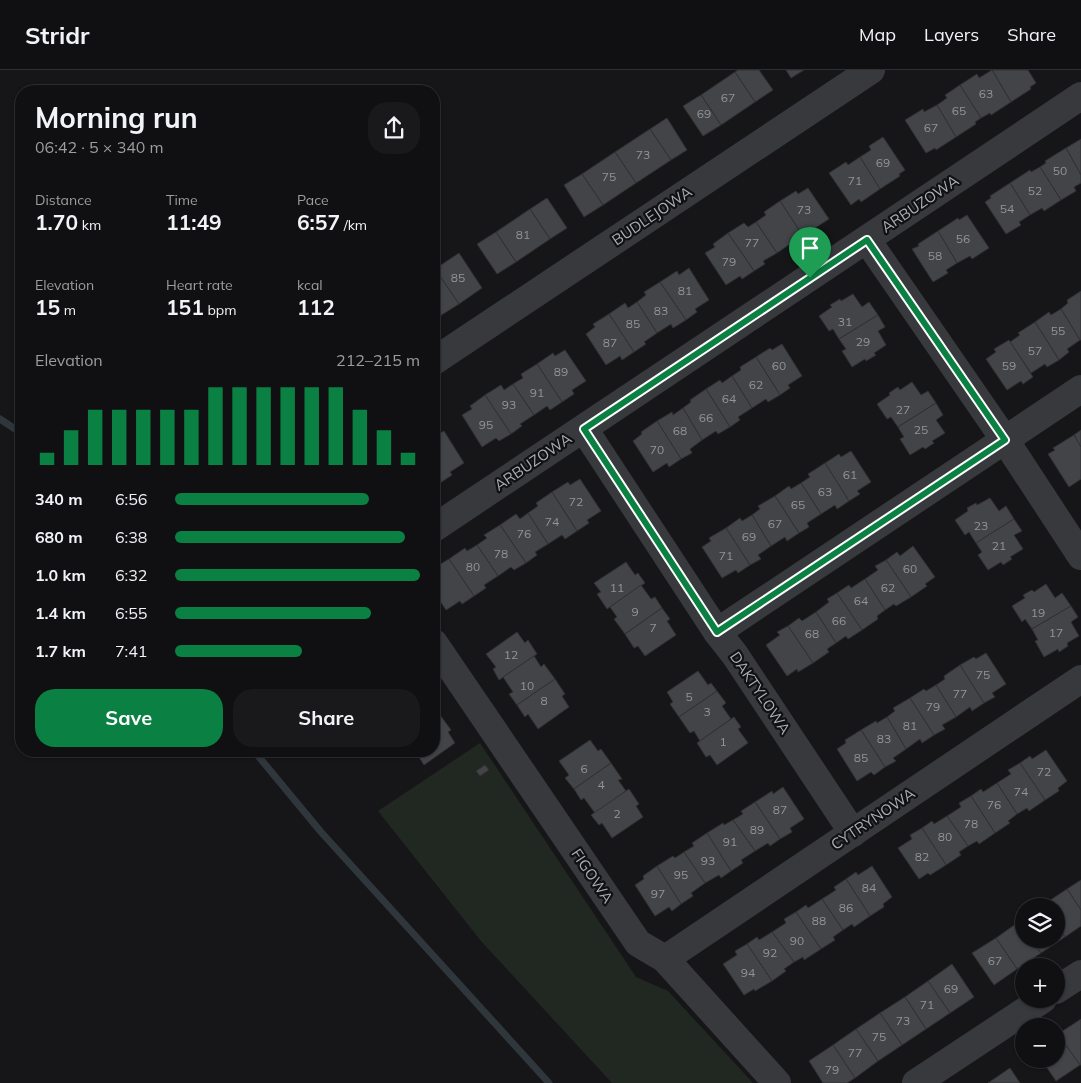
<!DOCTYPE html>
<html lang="en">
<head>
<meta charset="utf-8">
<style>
  :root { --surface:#101012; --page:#19191b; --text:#f1f3f6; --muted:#9c9d9f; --line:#303032; --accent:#0b8043 }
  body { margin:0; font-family:Mulish,sans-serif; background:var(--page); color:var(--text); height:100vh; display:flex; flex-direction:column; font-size:19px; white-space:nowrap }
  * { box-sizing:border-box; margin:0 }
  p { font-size:16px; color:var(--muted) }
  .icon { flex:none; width:28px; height:28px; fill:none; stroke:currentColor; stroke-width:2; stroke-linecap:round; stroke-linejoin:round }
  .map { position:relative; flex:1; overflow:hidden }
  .sheet { position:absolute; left:15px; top:15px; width:425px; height:672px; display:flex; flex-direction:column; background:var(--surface); border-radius:20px; box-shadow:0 1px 4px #0004,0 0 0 1px var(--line) }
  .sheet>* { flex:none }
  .buttons { position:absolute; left:1015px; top:828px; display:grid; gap:10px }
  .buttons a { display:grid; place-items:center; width:50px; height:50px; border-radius:50%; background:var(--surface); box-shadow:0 1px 4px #0004,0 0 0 1px var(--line); font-size:25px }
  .pin { position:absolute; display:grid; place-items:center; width:42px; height:42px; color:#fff; margin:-51px -21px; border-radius:50% 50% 50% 0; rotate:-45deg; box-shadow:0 0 5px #0007 }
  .pin .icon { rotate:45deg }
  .round { display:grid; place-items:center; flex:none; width:52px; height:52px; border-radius:20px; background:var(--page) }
  .summary { display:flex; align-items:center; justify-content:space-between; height:85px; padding:0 20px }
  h1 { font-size:28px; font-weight:700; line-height:38px }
  .stats { display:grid; grid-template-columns:repeat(3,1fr); gap:8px; height:85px; padding:5px 20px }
  .stats div { display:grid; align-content:center }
  .stats b { font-size:21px; font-weight:700 }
  .stats small { font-size:14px; font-weight:400 }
  .stats p { font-size:14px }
  .chart { height:140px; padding:10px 20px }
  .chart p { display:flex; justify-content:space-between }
  .chart svg { width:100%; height:90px; margin-top:5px; stroke:var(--accent); stroke-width:6 }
  .action { display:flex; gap:10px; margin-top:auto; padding:10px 20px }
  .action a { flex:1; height:58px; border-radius:20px; background:var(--accent); color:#fff; font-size:20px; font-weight:700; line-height:58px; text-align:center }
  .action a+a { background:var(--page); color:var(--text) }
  ul { padding:0 20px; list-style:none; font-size:16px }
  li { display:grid; grid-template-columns:80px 60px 1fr; align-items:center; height:38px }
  li i { height:12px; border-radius:6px; background:var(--accent) }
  header { display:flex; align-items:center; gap:30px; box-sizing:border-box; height:70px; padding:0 25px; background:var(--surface); border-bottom:1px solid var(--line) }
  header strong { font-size:24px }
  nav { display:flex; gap:28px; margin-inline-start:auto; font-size:18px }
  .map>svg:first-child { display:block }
  .green { fill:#212822 }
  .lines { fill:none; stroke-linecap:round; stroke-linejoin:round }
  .stream { stroke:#2f373d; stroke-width:7 }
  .building { fill:#434448; stroke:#313134 }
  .street { stroke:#38393d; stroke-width:28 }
  .route-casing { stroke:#fff; stroke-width:10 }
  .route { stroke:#0b8043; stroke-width:6 }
  .labels { text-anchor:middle; stroke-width:4.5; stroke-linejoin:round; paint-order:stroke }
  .number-label { font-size:12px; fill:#90949b }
  .street-label { font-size:15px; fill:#a9aeb7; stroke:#111113 }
</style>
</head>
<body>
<header>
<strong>Stridr</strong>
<nav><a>Map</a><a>Layers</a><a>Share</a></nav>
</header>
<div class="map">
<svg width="1081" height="1013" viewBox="0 0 1081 1013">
  <rect width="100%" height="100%" fill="#161618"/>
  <path class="green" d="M480,673L636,907L668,921L753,1013H612L481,871L378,741Z"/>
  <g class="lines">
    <g class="stream">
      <path d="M0,349L21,363"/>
      <path d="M254,681L321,762L549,1013"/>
    </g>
  </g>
  <g class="building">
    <path d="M738,0H759L773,20L755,32L735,2Z"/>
    <path d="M786,0H804L791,8Z"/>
    <path d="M992,0H1028L1036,13L1030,17L1031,19L1011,32Z"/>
    <path d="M992,0L1011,32L991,45L990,43L981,48L960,15L977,4L979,8Z"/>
    <path d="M735,2L755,32L721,55L701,25Z"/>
    <path d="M960,15L981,48L975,52L976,54L956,67L937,35L947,28L945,25Z"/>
    <path d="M701,25L721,55L703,66L683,36Z"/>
    <path d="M937,35L956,67L936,80L935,78L926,83L905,50L923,39L924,42Z"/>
    <path d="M667,48L687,80L671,90L650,59Z"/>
    <path d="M650,59L671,90L636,113L615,82Z"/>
    <path d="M883,67L905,100L899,104L900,106L880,119L860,87L871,80L869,76Z"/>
    <path d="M1081,69V105L1066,78Z"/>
    <path d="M1066,78L1081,105V113L1074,117L1076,121L1061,130L1040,97L1046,93L1045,91Z"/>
    <path d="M615,82L636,113L603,135L582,104Z"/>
    <path d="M860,87L880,119L861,132L859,129L851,135L829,103L846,92L848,95Z"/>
    <path d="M1040,97L1061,130L1044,141L1042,138L1030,145L1010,113L1030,100L1031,102Z"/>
    <path d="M582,104L603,135L584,147L564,115Z"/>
    <path d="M1010,113L1030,145L1019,152L1021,155L1006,164L985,132L991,128L990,126Z"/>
    <path d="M808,118L829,149L815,158L817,162L805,169L780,131L796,121L798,124Z"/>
    <path d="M547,128L567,158L550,169L530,139Z"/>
    <path d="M780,131L805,169L793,177L790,174L777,183L756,152L766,145L764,142Z"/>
    <path d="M530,139L550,169L516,192L496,162Z"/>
    <path d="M967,145L989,178L972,189L970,186L957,193L938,161L958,148L959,150Z"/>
    <path d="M756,152L777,183L763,191L765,194L754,201L728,163L744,153L748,157Z"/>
    <path d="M938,161L957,193L946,200L948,203L933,212L912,179L919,176L918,174Z"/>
    <path d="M496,162L516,192L497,204L477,174Z"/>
    <path d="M728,163L754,201L742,209L740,206L726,215L705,183L715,177L713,174Z"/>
    <path d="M459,183L482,218L459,234L435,199Z"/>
    <path d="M689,198L709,230L695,239L697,242L686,250L660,212L677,201L679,205Z"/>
    <path d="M435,199L459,234L435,249L434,246V200Z"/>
    <path d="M660,212L686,250L673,258L671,254L657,263L637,232L646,225L644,222Z"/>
    <path d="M1081,221V270H1080L1061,239L1068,233L1067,230Z"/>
    <path d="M853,224L862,237L869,232L878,245L839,269L833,259L829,261L819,246L832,237L830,235L840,229L841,231Z"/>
    <path d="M637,232L657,263L644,272L646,274L634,282L609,244L625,233L628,238Z"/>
    <path d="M1061,239L1080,270L1067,279L1069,282L1059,290L1035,252L1049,242L1051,245Z"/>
    <path d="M609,244L634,282L622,290L620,286L606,295L586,264L595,257L593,254Z"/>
    <path d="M878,245L885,257L878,261L886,275L874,283L876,285L866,291L865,289L852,297L842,281L846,279L839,269Z"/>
    <path d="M1035,252L1059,290L1047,297L1045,294L1031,303L1010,272L1020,265L1018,263Z"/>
    <path d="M1009,270L1033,307L1023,314L1021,311L1007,320L986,289L996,282L994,279Z"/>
    <path d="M782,274L802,306L788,315L790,318L780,325L756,287L770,278L772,280Z"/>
    <path d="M565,280L586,311L572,320L574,324L562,332L537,294L553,283L555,286Z"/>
    <path d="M756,287L780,325L768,332L766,329L752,338L732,306L741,300L740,297Z"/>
    <path d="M537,294L562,332L550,340L547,336L534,345L513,314L523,308L521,304Z"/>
    <path d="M732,306L752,338L738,347L740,350L730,357L706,319L720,310L722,313Z"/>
    <path d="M912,312L921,325L928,321L936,333L898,357L891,347L887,349L877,334L890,325L889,323L898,317L900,320Z"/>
    <path d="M513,314L534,345L520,354L522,356L511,364L485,325L501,315L504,320Z"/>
    <path d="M706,319L730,357L718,364L716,361L702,370L683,338L691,332L690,330Z"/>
    <path d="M485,325L511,364L499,371L496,368L482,377L462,345L472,339L470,336Z"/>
    <path d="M936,333L943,345L936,350L945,363L932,371L934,373L925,379L923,377L910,385L900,369L904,367L898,357Z"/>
    <path d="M683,338L702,370L690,379L692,383L681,389L657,351L672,342L673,345Z"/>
    <path d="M657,351L681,389L669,397L667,393L653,402L633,371L642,364L641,362Z"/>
    <path d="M1081,360V377L1074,365Z"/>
    <path d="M444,361L464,393L450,402L452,405L440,413L434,403V367Z"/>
    <path d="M1074,365L1081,377V409L1069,417L1048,384L1055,380L1053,378Z"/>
    <path d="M851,381L871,412L857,421L860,424L849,431L825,393L839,384L841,387Z"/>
    <path d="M825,393L849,431L837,439L835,435L821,444L801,413L810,407L808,404Z"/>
    <path d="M434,403L440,413L434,417Z"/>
    <path d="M580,409L601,441L587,450L589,453L577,461L552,422L568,412L570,415Z"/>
    <path d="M801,413L821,444L807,453L809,457L799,463L775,426L789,416L791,419Z"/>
    <path d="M552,422L577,461L565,469L562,465L548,474L528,443L538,436L536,433Z"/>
    <path d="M775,426L799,463L787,471L785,467L771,476L752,445L760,439L758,436Z"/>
    <path d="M990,428L999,441L1006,436L1014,449L976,473L969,462L965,465L955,450L968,441L967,438L976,433L977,435Z"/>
    <path d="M528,443L548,474L535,482L537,485L526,493L500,455L516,444L520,449Z"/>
    <path d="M752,445L771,476L758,485L761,489L750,495L726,458L740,448L742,451Z"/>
    <path d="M1014,449L1022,461L1014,465L1023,479L1010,487L1012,489L1003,495L1001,492L988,500L978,485L982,482L976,473Z"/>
    <path d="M500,455L526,493L514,500L511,497L498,506L477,475L487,468L484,465Z"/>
    <path d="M726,458L750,495L738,503L736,500L722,508L702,477L711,471L709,468Z"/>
    <path d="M477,475L498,506L484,515L486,518L474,526L449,489L465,478L467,481Z"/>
    <path d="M913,476L935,507L925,514L927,516L911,527L886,490L897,482L900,486Z"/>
    <path d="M449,489L474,526L462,534L460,531L446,540L434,522V498Z"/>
    <path d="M886,490L911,527L896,536L894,534L885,540L865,509L878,500L875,496Z"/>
    <path d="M626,492L635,505L638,503L645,513L607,539L597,524L601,522L594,513Z"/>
    <path d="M865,509L885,540L877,546L878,549L862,560L837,523L849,515L851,518Z"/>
    <path d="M1046,514L1055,528L1062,523L1071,536L1032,559L1025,549L1022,552L1012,536L1025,528L1023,525L1032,520L1034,522Z"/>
    <path d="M641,515L651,529L655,527L662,538L625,564L614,549L617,547L610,537Z"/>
    <path d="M837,523L862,560L848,569L846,566L836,573L816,542L829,532L827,529Z"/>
    <path d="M1071,536L1078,547L1071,552L1079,566L1067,573L1068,576L1059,582L1058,579L1044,587L1035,571L1038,570L1032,559Z"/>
    <path d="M662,538L670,549L667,551L676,565L645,586L638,576L634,578L625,564Z"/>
    <path d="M816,542L836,573L827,579L829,582L813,593L788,556L799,548L802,551Z"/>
    <path d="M788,556L813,593L798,602L797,599L787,606L766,575L780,565L777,562Z"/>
    <path d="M517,562L525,573L528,570L537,584L499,610L493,599L496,597L486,584Z"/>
    <path d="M986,583L1006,614L992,623L995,627L984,633L960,595L974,587L976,589Z"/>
    <path d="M534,586L541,597L544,594L555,609L517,635L509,624L513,622L503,607Z"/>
    <path d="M960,595L984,633L972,641L970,637L956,647L936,615L945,609L944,606Z"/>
    <path d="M698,601L708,615L711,613L717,621L679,647L670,634L673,632L667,622Z"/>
    <path d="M555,609L565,624L562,626L569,637L538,659L528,644L525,647L517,635Z"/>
    <path d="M936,615L956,647L942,655L945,659L934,665L910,628L924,619L926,621Z"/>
    <path d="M717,621L726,633L722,636L731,649L700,671L694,661L690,663L679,647Z"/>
    <path d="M910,628L934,665L922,673L920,669L906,679L887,647L895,641L893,638Z"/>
    <path d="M434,636L440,645L434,650Z"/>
    <path d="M440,645L451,660L448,662L455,673L424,695L417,684L413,686L410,681H434V650Z"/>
    <path d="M734,647L741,657L738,659L748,673L717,695L710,685L706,687L697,673Z"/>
    <path d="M887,647L906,679L893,688L896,691L885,697L861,660L876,651L877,653Z"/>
    <path d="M861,660L885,697L874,705L871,702L857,711L837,679L846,673L845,670Z"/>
    <path d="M590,670L598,681L601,679L611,693L574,719L565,708L569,705L559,691Z"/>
    <path d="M1046,680L1067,711L1058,718L1059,721L1045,730L1020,693L1030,686L1032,689Z"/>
    <path d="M611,693L622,709L618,710L626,721L595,743L584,728L581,730L574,719Z"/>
    <path d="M1020,693L1045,730L1029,741L1027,738L1017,744L997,713L1011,704L1008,700Z"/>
    <path d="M485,695L489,700L480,706L476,701Z"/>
    <path d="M997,713L1017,744L1008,751L1010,753L995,763L971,726L981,719L983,722Z"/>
    <path d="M783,717L804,749L790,758L792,762L780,769L755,732L772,721L773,724Z"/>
    <path d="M629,719L639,734L636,736L643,747L612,768L602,753L599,755L591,745Z"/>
    <path d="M971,726L995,763L979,774L977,771L968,776L947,746L961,737L959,733Z"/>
    <path d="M755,732L780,769L770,776L768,773L755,781L733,750L743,744L741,741Z"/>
    <path d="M947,746L968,776L959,782L961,785L946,795L922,758L932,751L934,754Z"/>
    <path d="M733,750L755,781L741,790L743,793L731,801L707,763L723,753L724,755Z"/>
    <path d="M922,758L946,795L930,805L928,803L919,809L898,778L912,769L910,765Z"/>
    <path d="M707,763L731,801L721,808L719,805L705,813L684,782L694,776L692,773Z"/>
    <path d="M684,782L705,813L691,823L693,826L681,834L657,796L673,786L675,788Z"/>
    <path d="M657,796L681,834L672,841L669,837L655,846L635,815L644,809L643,806Z"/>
    <path d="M872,796L892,827L883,834L884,837L870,846L846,809L856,802L858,805Z"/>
    <path d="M846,809L870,846L854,857L852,854L843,860L822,829L836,820L834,817Z"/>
    <path d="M1081,810V840L1067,819Z"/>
    <path d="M1067,819L1081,840V856L1065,867L1056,855V836L1043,835Z"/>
    <path d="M822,829L843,860L833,867L835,870L821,879L796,842L806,835L808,838Z"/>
    <path d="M796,842L821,879L804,890L803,887L794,892L772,862L786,853L784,849Z"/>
    <path d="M1020,851L1024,857V869H1031L1041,883L1017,899L996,868Z"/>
    <path d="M1056,855L1065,867L1041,883L1031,869H1056Z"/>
    <path d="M772,862L794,892L784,899L786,901L772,911L747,874L757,867L759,870Z"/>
    <path d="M996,868L1017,899L994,915L972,883Z"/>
    <path d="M747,874L772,911L755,921L754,919L744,925L723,894L737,885L735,881Z"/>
    <path d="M952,894L974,927L950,943L928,911Z"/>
    <path d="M928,911L950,943L926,959L905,927Z"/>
    <path d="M905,927L926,959L902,975L880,943Z"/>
    <path d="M880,943L902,975L878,991L856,959Z"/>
    <path d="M1081,949V995H1080L1058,964Z"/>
    <path d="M856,959L878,991L855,1008L833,975Z"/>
    <path d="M1058,964L1080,995L1056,1011L1041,989H1056V965Z"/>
    <path d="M833,975L855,1008L847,1013H823L809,991Z"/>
    <path d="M1010,998L1020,1013H988Z"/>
  </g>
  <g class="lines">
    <g class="street">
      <path d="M867,170L1005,370L1081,486"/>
      <path d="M434,291L871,0"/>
      <path d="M584,359L717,562L735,585L853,763"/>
      <path d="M434,458L1081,26"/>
      <path d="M717,562L1081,319"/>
      <path d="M434,573L638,873L665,889L777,1013"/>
      <path d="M665,889L1081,609"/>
      <path d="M1056,920L1081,904"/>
      <path d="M916,1013L1043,929"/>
    </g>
  </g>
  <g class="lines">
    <defs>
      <path id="route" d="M867,170L1005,370L717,562L584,359Z"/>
    </defs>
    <use href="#route" class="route-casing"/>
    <use href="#route" class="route"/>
  </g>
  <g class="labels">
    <g class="number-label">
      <text x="986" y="28">63</text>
      <text x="728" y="32">67</text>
      <text x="959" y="45">65</text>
      <text x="704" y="48">69</text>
      <text x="931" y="62">67</text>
      <text x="643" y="89">73</text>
      <text x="883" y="97">69</text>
      <text x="1060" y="105">50</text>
      <text x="609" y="111">75</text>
      <text x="855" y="115">71</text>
      <text x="1035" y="125">52</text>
      <text x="1007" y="143">54</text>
      <text x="804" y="144">73</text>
      <text x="523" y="169">81</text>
      <text x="963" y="173">56</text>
      <text x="752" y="177">77</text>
      <text x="935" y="190">58</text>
      <text x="729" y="196">79</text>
      <text x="458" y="212">85</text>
      <text x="685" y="225">81</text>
      <text x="661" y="245">83</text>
      <text x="845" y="256">31</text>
      <text x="633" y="258">85</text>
      <text x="1058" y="265">55</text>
      <text x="863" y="276">29</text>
      <text x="610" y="277">87</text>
      <text x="1035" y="285">57</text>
      <text x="779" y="300">60</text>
      <text x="1009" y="300">59</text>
      <text x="561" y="306">89</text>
      <text x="756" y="319">62</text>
      <text x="537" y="327">91</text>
      <text x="729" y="333">64</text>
      <text x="509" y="339">93</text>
      <text x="903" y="344">27</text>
      <text x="706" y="352">66</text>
      <text x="486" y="359">95</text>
      <text x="921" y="364">25</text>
      <text x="680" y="365">68</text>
      <text x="657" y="384">70</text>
      <text x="850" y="409">61</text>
      <text x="825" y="426">63</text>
      <text x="576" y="436">72</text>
      <text x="798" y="439">65</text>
      <text x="552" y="456">74</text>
      <text x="775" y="458">67</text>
      <text x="981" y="460">23</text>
      <text x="524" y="468">76</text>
      <text x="749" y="471">69</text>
      <text x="999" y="480">21</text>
      <text x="501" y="488">78</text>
      <text x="726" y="490">71</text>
      <text x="473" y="501">80</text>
      <text x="910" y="503">60</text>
      <text x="617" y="522">11</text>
      <text x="888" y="522">62</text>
      <text x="861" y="535">64</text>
      <text x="635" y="546">9</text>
      <text x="1038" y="547">19</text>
      <text x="839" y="555">66</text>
      <text x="653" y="562">7</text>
      <text x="1056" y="567">17</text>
      <text x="812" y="568">68</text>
      <text x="511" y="589">12</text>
      <text x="983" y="609">75</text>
      <text x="527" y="620">10</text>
      <text x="960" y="628">77</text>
      <text x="689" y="631">5</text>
      <text x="544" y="635">8</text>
      <text x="933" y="641">79</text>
      <text x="707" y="646">3</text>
      <text x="910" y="660">81</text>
      <text x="884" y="673">83</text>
      <text x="723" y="676">1</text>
      <text x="861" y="692">85</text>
      <text x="584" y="703">6</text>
      <text x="1044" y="706">72</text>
      <text x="601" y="719">4</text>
      <text x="1021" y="726">74</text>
      <text x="994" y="739">76</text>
      <text x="780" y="744">87</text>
      <text x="617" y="748">2</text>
      <text x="971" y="758">78</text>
      <text x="757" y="764">89</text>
      <text x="945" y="771">80</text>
      <text x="730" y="776">91</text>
      <text x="922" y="791">82</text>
      <text x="708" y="795">93</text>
      <text x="681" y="809">95</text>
      <text x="869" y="822">84</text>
      <text x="658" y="828">97</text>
      <text x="846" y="842">86</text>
      <text x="819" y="855">88</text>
      <text x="797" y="875">90</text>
      <text x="770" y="887">92</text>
      <text x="995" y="895">67</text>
      <text x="748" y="907">94</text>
      <text x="951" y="923">69</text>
      <text x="927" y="939">71</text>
      <text x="903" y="955">73</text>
      <text x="879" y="971">75</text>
      <text x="855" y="987">77</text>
      <text x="832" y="1004">79</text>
    </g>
    <g class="street-label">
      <text transform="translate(920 134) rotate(-34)" y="5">ARBUZOWA</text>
      <text transform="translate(652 146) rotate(-34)" y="5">BUDLEJOWA</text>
      <text transform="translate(533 392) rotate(-34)" y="5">ARBUZOWA</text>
      <text transform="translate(760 623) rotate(56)" y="5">DAKTYLOWA</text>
      <text transform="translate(873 749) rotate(-34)" y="5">CYTRYNOWA</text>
      <text transform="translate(592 806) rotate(56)" y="5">FIGOWA</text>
    </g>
  </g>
</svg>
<div class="buttons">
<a><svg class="icon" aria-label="layers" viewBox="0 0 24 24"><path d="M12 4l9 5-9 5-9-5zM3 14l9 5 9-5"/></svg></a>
<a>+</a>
<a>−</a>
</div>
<div class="pin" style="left:810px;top:208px;background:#1e9e55"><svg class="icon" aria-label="arrive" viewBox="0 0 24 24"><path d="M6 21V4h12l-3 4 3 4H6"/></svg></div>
<section class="sheet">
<div class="summary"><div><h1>Morning run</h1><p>06:42 · 5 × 340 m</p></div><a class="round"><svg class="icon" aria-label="share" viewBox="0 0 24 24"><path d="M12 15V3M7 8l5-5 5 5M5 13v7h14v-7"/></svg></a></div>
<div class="stats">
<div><p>Distance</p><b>1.70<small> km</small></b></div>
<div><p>Time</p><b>11:49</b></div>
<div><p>Pace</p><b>6:57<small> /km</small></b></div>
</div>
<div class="stats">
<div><p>Elevation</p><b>15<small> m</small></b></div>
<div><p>Heart rate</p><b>151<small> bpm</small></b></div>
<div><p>kcal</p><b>112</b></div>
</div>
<div class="chart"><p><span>Elevation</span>212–215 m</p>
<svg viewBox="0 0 160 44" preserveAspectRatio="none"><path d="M5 44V38M15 44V27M25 44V17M35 44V17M45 44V17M55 44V17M65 44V17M75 44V6M85 44V6M95 44V6M105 44V6M115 44V6M125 44V6M135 44V17M145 44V27M155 44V38"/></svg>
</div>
<ul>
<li><b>340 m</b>6:56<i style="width:79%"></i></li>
<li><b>680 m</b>6:38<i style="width:94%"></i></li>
<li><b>1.0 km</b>6:32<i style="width:100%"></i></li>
<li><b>1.4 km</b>6:55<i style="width:80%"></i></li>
<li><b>1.7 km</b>7:41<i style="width:52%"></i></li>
</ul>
<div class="action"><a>Save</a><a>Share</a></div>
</section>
</div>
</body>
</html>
